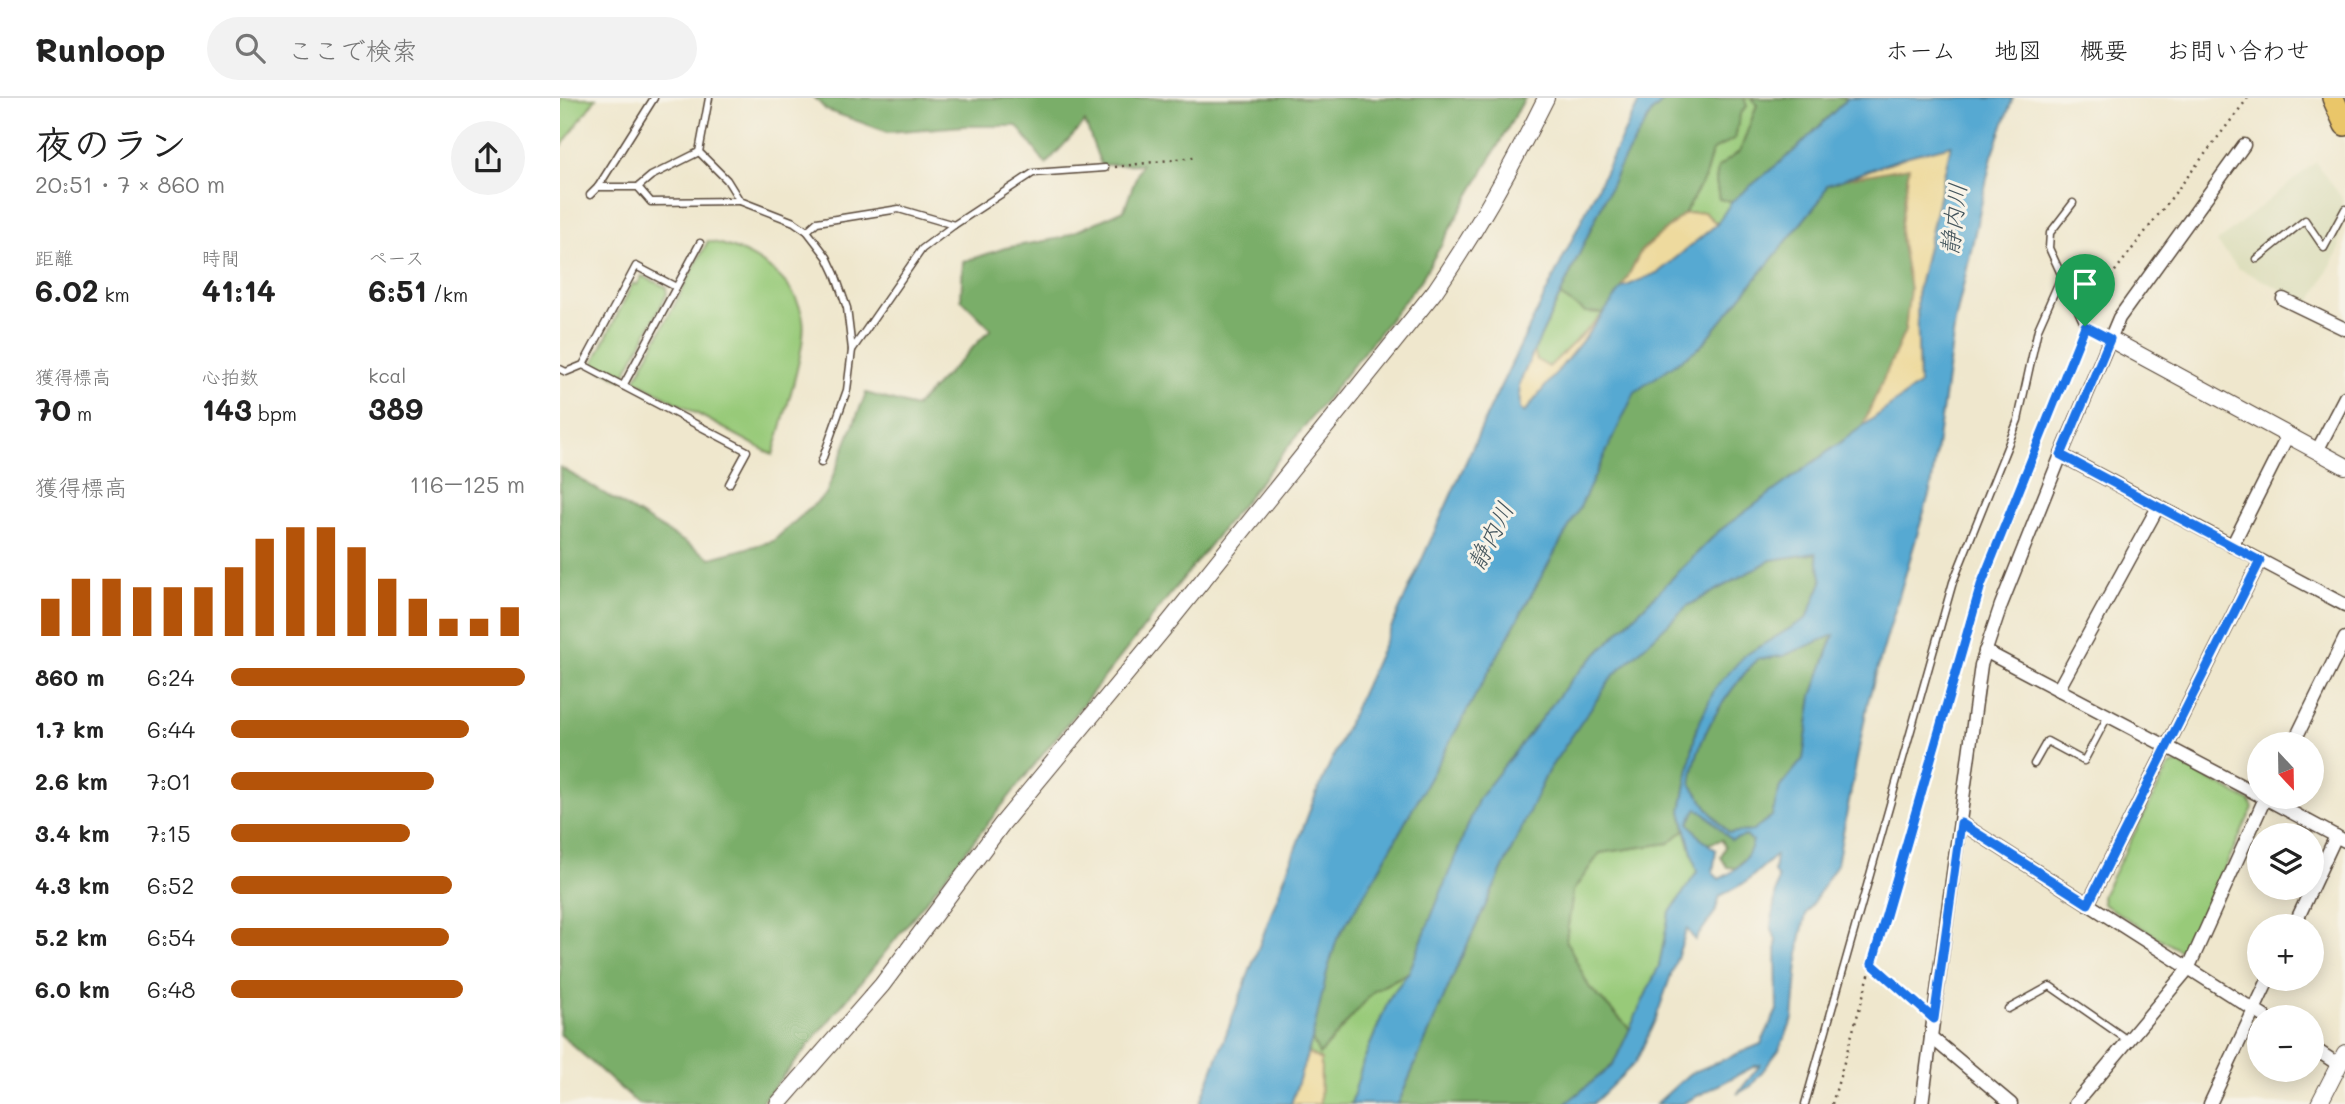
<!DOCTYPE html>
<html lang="ja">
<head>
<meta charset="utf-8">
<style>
  :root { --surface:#fff; --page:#f2f2f2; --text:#222; --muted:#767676; --line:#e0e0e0; --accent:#b45309 }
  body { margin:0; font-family:Mali,"Klee One",sans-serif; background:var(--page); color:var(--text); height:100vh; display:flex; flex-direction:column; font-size:26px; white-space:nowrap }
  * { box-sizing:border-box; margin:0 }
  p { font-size:23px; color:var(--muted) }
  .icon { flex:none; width:38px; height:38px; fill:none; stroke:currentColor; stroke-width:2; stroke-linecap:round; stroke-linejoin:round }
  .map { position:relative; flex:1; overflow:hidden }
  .drawer { display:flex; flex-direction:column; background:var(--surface); width:560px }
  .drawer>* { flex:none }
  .needle { width:46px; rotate:158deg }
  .controls { position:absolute; left:1687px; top:634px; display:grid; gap:14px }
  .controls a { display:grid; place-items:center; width:77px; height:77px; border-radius:50%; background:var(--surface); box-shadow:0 4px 18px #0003; font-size:35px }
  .pin { position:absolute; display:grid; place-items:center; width:60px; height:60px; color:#fff; margin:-72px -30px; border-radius:50% 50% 50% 0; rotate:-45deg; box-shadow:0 0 7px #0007 }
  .pin .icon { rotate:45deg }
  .round { display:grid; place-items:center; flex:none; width:74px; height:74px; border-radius:37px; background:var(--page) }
  .headline { display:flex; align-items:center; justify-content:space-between; height:119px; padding:0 35px }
  h1 { font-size:38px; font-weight:700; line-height:52px }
  .stats { display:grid; grid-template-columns:repeat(3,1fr); gap:10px; height:119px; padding:7px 35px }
  .stats div { display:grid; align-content:center }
  .stats b { font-size:30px; font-weight:700 }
  .stats small { font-size:19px; font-weight:400 }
  .stats p { font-size:19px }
  .chart { height:196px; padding:14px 35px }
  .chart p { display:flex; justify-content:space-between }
  .chart svg { width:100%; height:126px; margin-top:7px; stroke:var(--accent); stroke-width:6 }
  ul { padding:0 35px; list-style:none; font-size:23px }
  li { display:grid; grid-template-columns:112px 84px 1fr; align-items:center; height:52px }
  li i { height:18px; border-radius:9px; background:var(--accent) }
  header { display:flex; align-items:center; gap:42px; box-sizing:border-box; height:98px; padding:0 35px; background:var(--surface); border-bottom:2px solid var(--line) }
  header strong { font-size:33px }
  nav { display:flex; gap:38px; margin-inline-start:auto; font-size:24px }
  .search { width:490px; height:63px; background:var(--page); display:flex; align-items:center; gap:18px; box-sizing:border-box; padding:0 24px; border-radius:38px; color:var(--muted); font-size:26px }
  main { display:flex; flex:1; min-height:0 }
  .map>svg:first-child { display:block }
  .built { fill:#dddebc }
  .green { fill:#98ca79; stroke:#6a7a4c; stroke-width:2 }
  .forest { fill:#7aae69; stroke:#5a6c44; stroke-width:2 }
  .sand { fill:#eeda9e; stroke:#94825e; stroke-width:2 }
  .water { fill:#57a9d2; stroke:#496a78; stroke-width:2; fill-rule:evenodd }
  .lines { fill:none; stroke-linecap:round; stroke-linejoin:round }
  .service-casing { stroke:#564638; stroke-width:9 }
  .minor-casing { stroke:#564638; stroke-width:15 }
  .tertiary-casing { stroke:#564638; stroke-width:18 }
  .trunk-casing { stroke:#564638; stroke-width:24 }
  .path { stroke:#564638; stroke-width:2.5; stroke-dasharray:2 5; stroke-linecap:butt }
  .service { stroke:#fff; stroke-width:6 }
  .minor { stroke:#fff; stroke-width:12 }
  .tertiary { stroke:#fff; stroke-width:16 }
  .trunk { stroke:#eac669; stroke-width:21 }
  .route-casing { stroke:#fff; stroke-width:14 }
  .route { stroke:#1a73e8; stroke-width:9 }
  .labels { text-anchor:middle; stroke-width:6; stroke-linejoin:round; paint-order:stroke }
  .water-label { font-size:24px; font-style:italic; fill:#45565d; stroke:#f7f3e8 }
</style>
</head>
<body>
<header>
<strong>Runloop</strong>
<div class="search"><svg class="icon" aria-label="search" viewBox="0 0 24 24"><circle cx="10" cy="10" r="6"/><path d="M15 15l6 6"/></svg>ここで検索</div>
<nav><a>ホーム</a><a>地図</a><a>概要</a><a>お問い合わせ</a></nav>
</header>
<main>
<section class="drawer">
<div class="headline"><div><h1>夜のラン</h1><p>20:51 · 7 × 860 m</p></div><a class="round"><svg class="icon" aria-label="share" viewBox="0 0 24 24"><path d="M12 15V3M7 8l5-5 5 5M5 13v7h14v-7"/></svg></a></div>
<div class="stats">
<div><p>距離</p><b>6.02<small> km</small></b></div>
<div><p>時間</p><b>41:14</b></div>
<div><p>ペース</p><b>6:51<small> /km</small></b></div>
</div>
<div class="stats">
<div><p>獲得標高</p><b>70<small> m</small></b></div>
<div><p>心拍数</p><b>143<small> bpm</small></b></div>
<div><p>kcal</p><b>389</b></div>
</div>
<div class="chart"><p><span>獲得標高</span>116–125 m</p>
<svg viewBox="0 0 160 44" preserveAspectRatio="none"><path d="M5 44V31M15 44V24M25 44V24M35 44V27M45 44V27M55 44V27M65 44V20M75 44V10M85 44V6M95 44V6M105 44V13M115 44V24M125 44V31M135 44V38M145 44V38M155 44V34"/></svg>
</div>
<ul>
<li><b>860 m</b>6:24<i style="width:100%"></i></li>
<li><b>1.7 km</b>6:44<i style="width:81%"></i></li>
<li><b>2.6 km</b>7:01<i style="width:69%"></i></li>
<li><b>3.4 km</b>7:15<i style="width:61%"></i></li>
<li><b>4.3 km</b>6:52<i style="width:75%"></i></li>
<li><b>5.2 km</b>6:54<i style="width:74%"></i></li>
<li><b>6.0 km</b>6:48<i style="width:79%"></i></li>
</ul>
</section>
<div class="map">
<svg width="1785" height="1006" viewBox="0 0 1785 1006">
  <rect width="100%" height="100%" fill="#f7f3e8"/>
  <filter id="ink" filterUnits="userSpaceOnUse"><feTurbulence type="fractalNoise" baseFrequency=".0143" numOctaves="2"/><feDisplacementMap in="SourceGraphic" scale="14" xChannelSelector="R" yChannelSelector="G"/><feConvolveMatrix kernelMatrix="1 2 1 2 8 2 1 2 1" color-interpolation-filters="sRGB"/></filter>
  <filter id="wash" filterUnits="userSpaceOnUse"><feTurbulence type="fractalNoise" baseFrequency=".00686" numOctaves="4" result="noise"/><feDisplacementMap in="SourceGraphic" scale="28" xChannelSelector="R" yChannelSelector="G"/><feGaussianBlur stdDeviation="1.57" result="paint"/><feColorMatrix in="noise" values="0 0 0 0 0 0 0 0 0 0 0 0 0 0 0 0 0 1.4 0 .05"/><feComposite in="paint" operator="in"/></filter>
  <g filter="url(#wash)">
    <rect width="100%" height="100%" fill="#efe7cd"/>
    <path class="built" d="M1756,64L1782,100L1779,152L1750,206L1678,170L1657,144Z"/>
    <g class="green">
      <path d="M0,0H36L0,50Z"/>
      <path d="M1184,0H1191L1197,6L1180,54L1158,70L1156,83L1159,101L1172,103L1157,126L1144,114L1124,116L1145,79L1152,53L1175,40L1180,17L1187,8Z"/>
      <path d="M148,143C188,151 235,177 243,221C248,247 221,328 213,357L75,282Z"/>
      <path d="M82,178L106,189L107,196L62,282L35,269L34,264L73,185L77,187Z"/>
      <path d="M1000,198L1025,214L1044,215L989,269L977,262L974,253Z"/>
      <path d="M1618,665L1690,703L1693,710L1627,850L1619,852L1543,806L1542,798L1609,668Z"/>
      <path d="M1125,731L1137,774L1109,816L1099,868L1070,931L1029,889L1006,842L1013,793L1040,755L1109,745Z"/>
      <path d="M849,874L830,899L803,964L791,1006H760L761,962L748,955L752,941L760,956L814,893Z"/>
    </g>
    <g class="forest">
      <path d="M255,0H965L861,182L311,872L200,1006H78L0,936V369L151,460L213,443L266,396L306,295L355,309L431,231L401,201L403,164L445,150L501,140L564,112L581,66L541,67L525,24L486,66L457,28H404L328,34L266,12Z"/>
      <path d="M1107,0H1184L1187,8L1180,17L1175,40L1152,53L1145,79L1124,116L1081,153L1062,190L1044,215L1025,214L1000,198L1060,68L1092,14Z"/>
      <path d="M1191,0H1288L1234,53L1172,103L1159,101L1156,83L1158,69L1180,53L1197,7Z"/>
      <path d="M1349,68L1340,134L1350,191L1345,233L1302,329L1159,433L1013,580L919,700L849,874L814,893L759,957L752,941L767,874L777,841L817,775L1021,407L1075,293L1141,248L1260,102L1267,87L1285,81Z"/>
      <path d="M1257,455L1262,484L1247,520L1184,558L1136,632L1121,713L1125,731L1109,745L1040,755L1013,793L1006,842L1029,889L1070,931L1053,967L1005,1006H838L897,869L988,673L1053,577L1127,508L1211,462Z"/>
      <path d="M1274,536L1252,598L1243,661L1220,689L1212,718L1192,733L1169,735L1156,721L1131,686C1136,638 1165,597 1197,561L1223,558Z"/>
      <path d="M1136,711L1144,714L1171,741L1186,738L1193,743L1191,753L1176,770L1167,769L1161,759L1165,749L1162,742L1147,746L1140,740L1129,725Z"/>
    </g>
    <g class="sand">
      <path d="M1391,47L1357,197L1359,287L1302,329L1345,233L1350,191L1340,134L1349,69L1285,81L1348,58Z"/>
      <path d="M1144,114L1157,126L1099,174L1062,190L1081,153L1124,116Z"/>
      <path d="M1044,215L964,315L960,311L959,287L974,253L977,262L989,269Z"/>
      <path d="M748,955L761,962L760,1006H731Z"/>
    </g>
    <path class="water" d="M1081,0H1107L1092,14L1060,68L965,272L959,287L960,311L964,315L1028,236L1062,190L1099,174L1157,126L1172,103L1234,53L1288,0H1453L1432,58L1395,224L1371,390L1308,603L1277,766L1246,816L1240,842L1233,921L1219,952L1191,988L1177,996L1200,967L1195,968L1122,1006H1096L1129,976L1201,946L1217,912L1216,842L1211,828L1218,780L1214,774L1216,757L1186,784L1160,798L1155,814L1135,842L1127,831L1096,920L1076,964L1033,1006H1005L1053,967L1099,868L1109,816L1137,774L1121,713L1136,632L1155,590L1184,558L1247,520L1262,484L1256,455L1211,462L1127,508L1053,578L988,673L897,869L838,1006H791L803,964L830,899L849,874L919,700L1013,580L1159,433L1359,287L1357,197L1391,47L1348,58L1267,87L1260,102L1141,248L1075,294L1021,407L817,775L777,841L767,874L752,941L731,1006H640L754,701L932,306ZM1274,537L1252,598L1243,661L1220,689L1212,718L1192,733L1169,735L1156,721L1131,686C1136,638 1165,597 1197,561L1223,558ZM1136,711L1144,714L1171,742L1186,738L1193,743C1189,761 1175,774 1159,781L1153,775L1156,752L1140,740L1129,725Z"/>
  </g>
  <g filter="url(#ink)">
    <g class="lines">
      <defs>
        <g id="service">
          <path d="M149,0L139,54L167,82L180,103L234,124L247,133L267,159L275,176L287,210L292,252L287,292L261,365"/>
          <path d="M38,89H78L91,104L180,103"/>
          <path d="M78,89L91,78L139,54"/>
          <path d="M30,97L38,89L94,0"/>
          <path d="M1513,105L1490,135L1489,150L1525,228L1548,240"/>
          <path d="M247,133L257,124L339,111L394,127"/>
          <path d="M1697,161L1745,122L1764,150L1785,111"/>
          <path d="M292,252L362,151L394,127L473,75L545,70"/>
          <path d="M23,267L187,353L169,386"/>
          <path d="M0,271L6,274L23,267L76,168L116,189"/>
          <path d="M63,288L140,145"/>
          <path d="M1474,666L1487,643L1524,663L1548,618"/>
          <path d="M1448,911L1490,888L1569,943"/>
          <path d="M1245,1006L1393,484L1458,322L1478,231L1501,179"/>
        </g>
        <g id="minor">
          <path d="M1723,201L1785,231"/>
          <path d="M1757,353L1785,299"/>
          <path d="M1501,357L1559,220L1684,47"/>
          <path d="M1672,448L1728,337"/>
          <path d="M1425,553L1699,697"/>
          <path d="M1498,592L1598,409"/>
          <path d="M1733,646L1785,540"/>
          <path d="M1701,698L1785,743"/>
          <path d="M1401,725L1705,919"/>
          <path d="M1528,806L1700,463"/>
          <path d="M1734,828L1776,738"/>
          <path d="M1371,939L1451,1006"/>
          <path d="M1752,949L1779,967"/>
          <path d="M1362,1006L1421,567L1441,507L1501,357L1785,507"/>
          <path d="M1515,1006L1628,871L1706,698"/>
          <path d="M1650,1006L1709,880"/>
        </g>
        <g id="tertiary">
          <path d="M1550,241L1785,368"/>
          <path d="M218,1006L322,887L442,726L610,523L875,193C919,129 952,69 986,0"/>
          <path d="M1759,1006L1785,955"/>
        </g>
        <path id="trunk" d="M1773,0L1785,27"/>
      </defs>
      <use href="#service" class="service-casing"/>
      <use href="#minor" class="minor-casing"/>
      <use href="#tertiary" class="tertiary-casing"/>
      <use href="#trunk" class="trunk-casing"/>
      <g class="path">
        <path d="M555,69L634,59"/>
        <path d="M1531,216L1549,181L1688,0"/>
        <path d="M1312,866L1361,910"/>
        <path d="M1272,1006L1421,487L1521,238"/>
      </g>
      <use href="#service" class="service"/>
      <use href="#minor" class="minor"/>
      <use href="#tertiary" class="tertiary"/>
      <use href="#trunk" class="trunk"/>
    </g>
  </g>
  <g class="lines" filter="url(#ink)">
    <defs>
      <path id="route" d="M1525,228L1550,241L1501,357L1700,463L1528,806L1401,725L1374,921L1312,866L1421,487Z"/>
    </defs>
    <use href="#route" class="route-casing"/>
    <use href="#route" class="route"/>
  </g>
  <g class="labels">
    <g class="water-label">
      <text transform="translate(1394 121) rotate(-83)" y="8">静内川</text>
      <text transform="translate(931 438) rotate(-63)" y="8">静内川</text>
    </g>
  </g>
</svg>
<div class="controls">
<a><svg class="needle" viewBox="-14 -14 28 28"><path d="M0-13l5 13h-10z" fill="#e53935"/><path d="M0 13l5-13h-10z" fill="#767676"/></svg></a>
<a><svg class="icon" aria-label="layers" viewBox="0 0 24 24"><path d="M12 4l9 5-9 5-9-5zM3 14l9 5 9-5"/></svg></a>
<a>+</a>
<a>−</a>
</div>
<div class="pin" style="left:1525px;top:228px;background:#1e9e55"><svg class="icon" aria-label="arrive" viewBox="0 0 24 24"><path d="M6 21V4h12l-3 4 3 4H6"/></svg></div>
</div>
</main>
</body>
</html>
